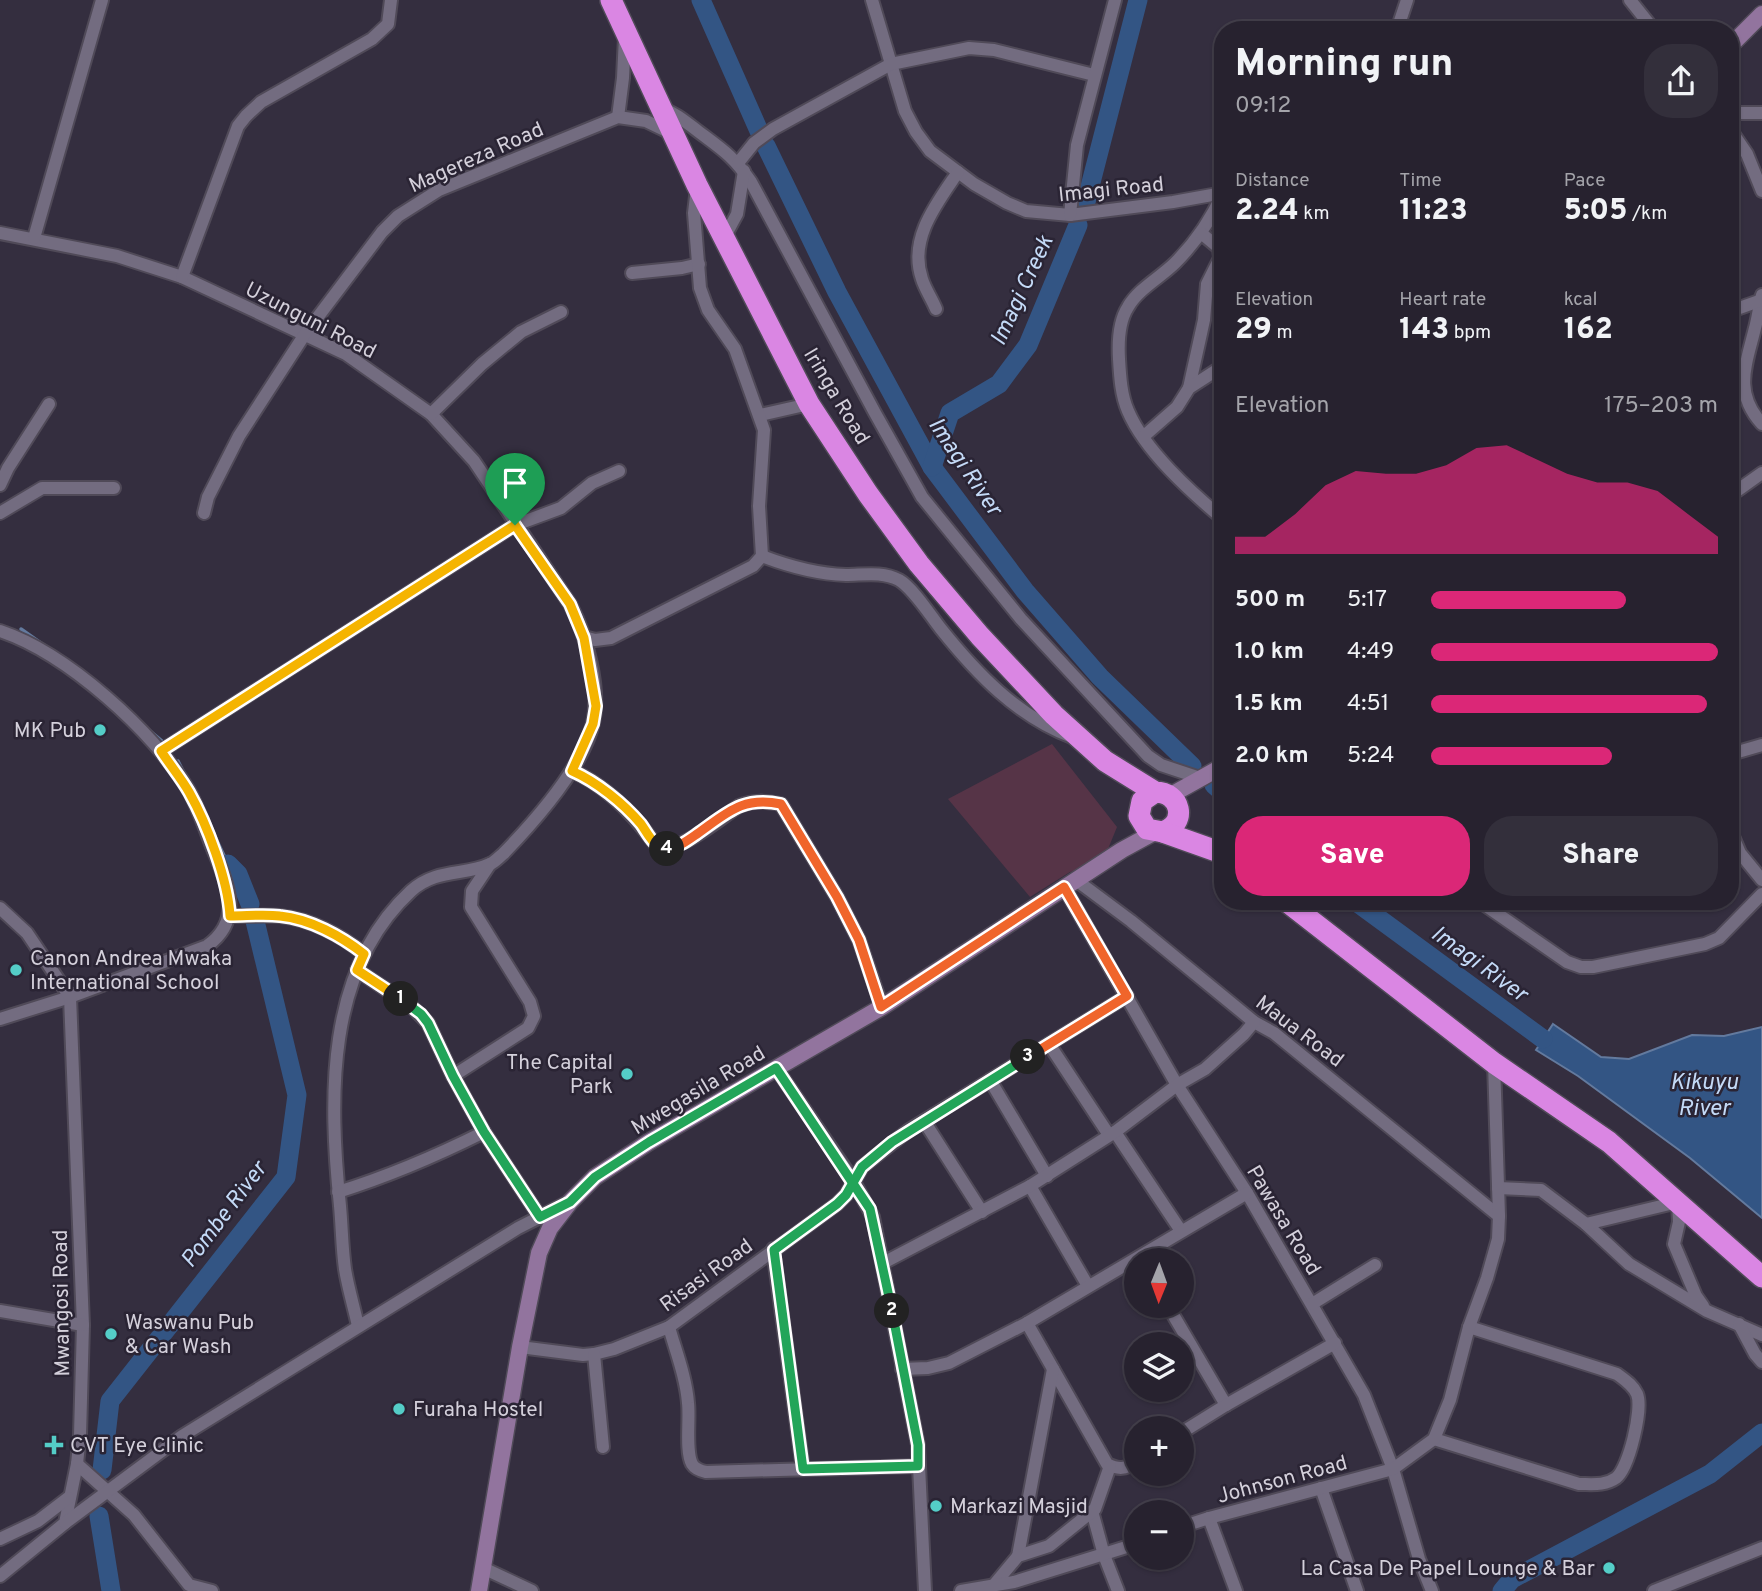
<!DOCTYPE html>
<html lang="en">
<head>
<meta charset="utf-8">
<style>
  :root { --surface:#27222f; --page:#332f3b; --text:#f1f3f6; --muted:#a4a4aa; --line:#433f4b; --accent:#db2777 }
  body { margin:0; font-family:Overpass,sans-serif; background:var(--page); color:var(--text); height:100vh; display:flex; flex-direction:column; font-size:26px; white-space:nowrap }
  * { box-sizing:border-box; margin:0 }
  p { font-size:23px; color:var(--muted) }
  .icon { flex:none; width:38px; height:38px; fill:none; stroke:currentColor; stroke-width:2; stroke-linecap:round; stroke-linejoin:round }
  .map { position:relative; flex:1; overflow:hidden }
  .sheet { position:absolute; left:1214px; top:21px; width:525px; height:889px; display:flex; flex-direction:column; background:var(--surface); border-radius:28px; box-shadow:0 2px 5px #0004,0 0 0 2px var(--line) }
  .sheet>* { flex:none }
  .needle { width:46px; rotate:181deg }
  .tools { position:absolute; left:1124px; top:1248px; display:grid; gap:14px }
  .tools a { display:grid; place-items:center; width:70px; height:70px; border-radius:50%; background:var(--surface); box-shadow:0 2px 5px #0004,0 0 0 2px var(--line); font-size:35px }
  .pin { position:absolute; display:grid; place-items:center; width:60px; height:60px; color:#fff; margin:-72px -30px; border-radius:50% 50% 50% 0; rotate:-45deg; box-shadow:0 0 7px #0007 }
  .pin .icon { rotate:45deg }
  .km { position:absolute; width:35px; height:35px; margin:-18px; border-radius:50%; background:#222; color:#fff; font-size:19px; line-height:35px; text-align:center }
  .round { display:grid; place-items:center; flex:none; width:74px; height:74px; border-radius:28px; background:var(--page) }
  .overview { display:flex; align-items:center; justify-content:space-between; height:119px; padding:0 21px }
  h1 { font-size:38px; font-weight:800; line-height:52px }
  .metrics { display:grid; grid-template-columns:repeat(3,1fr); gap:10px; height:119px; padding:7px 21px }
  .metrics div { display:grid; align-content:center }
  .metrics b { font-size:30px; font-weight:800 }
  .metrics small { font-size:19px; font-weight:400 }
  .metrics p { font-size:19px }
  .chart { height:196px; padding:14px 21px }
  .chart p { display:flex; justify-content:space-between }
  .chart svg { width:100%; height:126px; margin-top:7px; fill:var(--accent); opacity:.7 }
  .cta { display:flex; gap:14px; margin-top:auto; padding:14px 21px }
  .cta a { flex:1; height:80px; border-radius:28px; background:var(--accent); color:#fff; font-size:28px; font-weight:800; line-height:80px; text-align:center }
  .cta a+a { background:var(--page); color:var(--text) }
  ul { padding:0 21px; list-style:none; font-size:23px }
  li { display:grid; grid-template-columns:112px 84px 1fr; align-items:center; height:52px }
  li i { height:18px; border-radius:9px; background:var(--accent) }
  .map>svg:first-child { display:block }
  .green { fill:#563447 }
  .water { fill:#335584; stroke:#637a9e; stroke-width:2 }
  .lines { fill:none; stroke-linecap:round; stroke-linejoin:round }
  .stream { stroke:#637a9e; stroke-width:3.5 }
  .river { stroke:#335584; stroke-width:19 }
  .street-casing { stroke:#504a58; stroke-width:16 }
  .secondary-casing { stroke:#504a58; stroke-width:19 }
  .highway-casing { stroke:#504a58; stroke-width:24 }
  .street { stroke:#736c80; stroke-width:12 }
  .secondary { stroke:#92749e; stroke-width:16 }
  .highway { stroke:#da86e3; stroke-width:21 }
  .split-1-casing { stroke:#fff; stroke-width:14 }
  .split-2-casing { stroke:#fff; stroke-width:14 }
  .split-3-casing { stroke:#fff; stroke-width:14 }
  .split-4-casing { stroke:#fff; stroke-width:14 }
  .split-5-casing { stroke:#fff; stroke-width:14 }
  .split-1 { stroke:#f5b400; stroke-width:9 }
  .split-2 { stroke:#22a559; stroke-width:9 }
  .split-3 { stroke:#22a559; stroke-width:9 }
  .split-4 { stroke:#f0652b; stroke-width:9 }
  .split-5 { stroke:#f5b400; stroke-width:9 }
  .poi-dot { fill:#54cdc7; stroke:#2a2434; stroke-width:2.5 }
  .labels { text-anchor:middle; stroke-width:5; stroke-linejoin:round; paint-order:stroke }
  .street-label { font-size:21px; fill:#d4d0db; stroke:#2a2434 }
  .poi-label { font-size:21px; fill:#d4d0db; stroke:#2a2434; text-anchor:start }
  .water-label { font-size:23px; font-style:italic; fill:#c4daf7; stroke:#2a2434 }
</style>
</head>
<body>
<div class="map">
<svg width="1762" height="1591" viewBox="0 0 1762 1591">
  <rect width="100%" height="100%" fill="#342e3f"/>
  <path class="green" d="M1052,744L1117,827L1108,849L1080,870L1070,872L1030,897L948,799Z"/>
  <path class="water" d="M1553,1024L1601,1057L1629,1059L1692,1035L1724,1036L1762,1027V1218L1690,1158L1578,1076L1536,1050Z"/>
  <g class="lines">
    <g class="stream">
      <path d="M21,629L45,646"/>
      <path d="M149,730L162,741"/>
      <path d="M178,761L185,775"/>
      <path d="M210,826L228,864"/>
    </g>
    <g class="river">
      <path d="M701,0L759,131"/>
      <path d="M766,146L837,292L932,467L1025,591L1100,677L1192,766"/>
      <path d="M1086,202L1138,0"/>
      <path d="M932,467L950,413L999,384L1028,345L1078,225"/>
      <path d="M1214,785L1223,793"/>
      <path d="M228,864L238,874L250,904"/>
      <path d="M1355,901L1543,1039"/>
      <path d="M102,1470L110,1401L286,1177L297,1095L255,921"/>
      <path d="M99,1516L111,1591"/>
      <path d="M1502,1591L1512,1579L1710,1474L1762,1433"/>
    </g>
    <defs>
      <g id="street">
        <path d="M872,0L905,111L916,132L930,151L974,184L1007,203L1026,211L1070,215L1173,202L1223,193"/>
        <path d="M1630,0L1654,30"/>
        <path d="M1397,30L1407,0"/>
        <path d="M661,108C676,113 687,123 699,132C723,150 733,156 751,182L875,413L922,497L1021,619L1148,756L1161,765L1203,779"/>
        <path d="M1731,113H1762"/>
        <path d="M618,117L623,78L625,37"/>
        <path d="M1731,126L1732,132L1747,154L1762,191"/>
        <path d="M738,163L754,143L773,129L891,64L969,48L994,50L1094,75"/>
        <path d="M1223,193C1211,220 1196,242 1175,263C1161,277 1138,289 1128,307C1119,321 1118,342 1119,359C1120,376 1121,395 1128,411C1145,451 1191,492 1223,519"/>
        <path d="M1070,215L1077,145L1115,0"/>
        <path d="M0,233L117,256L182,277L346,354L431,414L474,461L570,604C586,634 601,689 593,723C583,767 534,822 503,854C499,857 495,862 490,864C465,876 436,868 411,891C325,970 329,1099 340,1206C342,1227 342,1248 345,1269C348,1288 354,1307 358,1326"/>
        <path d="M34,238L102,0"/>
        <path d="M724,238L737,214L744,171"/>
        <path d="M632,273L682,268L699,264"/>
        <path d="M182,277L238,126L246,116L261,102L372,39L388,24L391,0"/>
        <path d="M1762,295C1759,306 1758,317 1755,328C1746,365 1733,392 1762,424"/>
        <path d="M936,309C932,299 925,289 922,279C908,239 937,203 958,172"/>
        <path d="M1731,311L1762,300"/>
        <path d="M1189,388L1204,320L1207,284L1220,258L1219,248L1201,233"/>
        <path d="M431,414L482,364L521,332L561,312"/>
        <path d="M760,415L809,404"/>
        <path d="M1144,436L1177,407L1189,388L1223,366"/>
        <path d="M0,485L8,468L49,404"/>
        <path d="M1731,495L1762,473"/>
        <path d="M0,513L42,488H114"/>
        <path d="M204,513L208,497L239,436L305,334L382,232L398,216L439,190L618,117L646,121L673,134"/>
        <path d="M762,556C788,566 818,574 846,575C863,575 882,571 899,580C913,588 930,615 941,629C977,674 1017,716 1072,737"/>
        <path d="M0,631C66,653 154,731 189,791C200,811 207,835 216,856C230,889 241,922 207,946L70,997L0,1019"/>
        <path d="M584,637L595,640L611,638L753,566L762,556L759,506L764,430L735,349L708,310L700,288L694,213L697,188"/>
        <path d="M161,751L515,525L561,508L592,483L619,471"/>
        <path d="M1731,754L1762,745"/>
        <path d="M572,771C606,785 634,815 656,845C676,857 720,818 739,806C754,800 765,801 781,804L837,897L859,940L882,1007"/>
        <path d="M1731,832L1740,853L1762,880"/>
        <path d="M1076,880L1131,921L1254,1022L1274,1033L1499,1216"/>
        <path d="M1064,887L1177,1085L1247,1193L1364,1395L1393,1469L1419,1559L1432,1591"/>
        <path d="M1479,901L1567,962L1581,967H1593L1705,944L1719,938L1762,894"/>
        <path d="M0,908L27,933L70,997L83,1325L80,1435L77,1464L65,1523L0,1576"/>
        <path d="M231,916C247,916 264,915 280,916C310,919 341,935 364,954"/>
        <path d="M357,970L411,1006L428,1023L453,1076L484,1132L540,1217"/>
        <path d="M1049,1044L1109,1135"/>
        <path d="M776,1068L853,1180L873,1217L918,1445L925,1591"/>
        <path d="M453,1076L528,1028L534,1016L530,1002L471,907L472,891L490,864"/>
        <path d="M990,1080L1047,1176"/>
        <path d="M924,1121L982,1212"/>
        <path d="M1115,1132L1181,1231"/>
        <path d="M1030,1186L1088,1286"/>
        <path d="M1498,1188L1541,1190L1586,1224L1629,1264L1707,1311L1762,1335"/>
        <path d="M338,1192C389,1176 436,1156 484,1132"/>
        <path d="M1586,1224L1678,1202L1679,1222L1674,1244L1696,1296L1703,1306"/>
        <path d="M773,1249L803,1469"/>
        <path d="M883,1263L1030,1186L1115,1132L1177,1085L1205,1069L1244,1034L1254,1022"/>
        <path d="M1312,1304L1375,1265"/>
        <path d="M1168,1306L1226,1405"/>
        <path d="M0,1311L83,1325"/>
        <path d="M1027,1323L1107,1464C1119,1470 1125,1469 1136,1462"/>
        <path d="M1739,1324L1755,1354L1762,1362"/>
        <path d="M669,1327C676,1352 686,1377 688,1403C690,1419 685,1451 692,1464C695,1469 701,1471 706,1472L918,1466"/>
        <path d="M520,1347L583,1355L594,1354L614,1349L669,1327L837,1204L846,1195L862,1167L909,1130L1127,996"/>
        <path d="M594,1354L603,1447"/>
        <path d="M902,1369L928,1368L949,1363L1027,1323L1247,1193"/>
        <path d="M1181,1433L1226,1405L1335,1343"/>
        <path d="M1434,1439L1579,1484C1592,1484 1605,1486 1616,1478C1629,1468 1643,1409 1637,1394C1633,1385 1625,1380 1617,1374L1469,1327"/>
        <path d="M77,1464L134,1515L189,1585L212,1591"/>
        <path d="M1321,1488L1357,1591"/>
        <path d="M1092,1511L1104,1555L1118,1591"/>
        <path d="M1209,1518L1236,1591"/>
        <path d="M65,1523L182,1436L518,1228L567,1203"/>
        <path d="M1181,1527L1209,1518L1393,1469L1434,1439L1450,1400L1469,1327L1487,1278L1498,1239L1499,1216L1494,1063"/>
        <path d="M0,1539L38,1521L68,1498"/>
        <path d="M1018,1556L1053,1369"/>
        <path d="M483,1568L532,1591"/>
        <path d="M993,1586L1018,1556L1049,1546L1095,1509L1110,1466"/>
        <path d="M961,1591L1014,1582L1136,1544"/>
        <path d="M1654,1591L1762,1548"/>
      </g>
      <g id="secondary">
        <path d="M1731,45L1762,14"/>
        <path d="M1171,795L1223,766"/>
        <path d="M479,1591L520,1347L539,1253L550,1228L570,1202L595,1177L649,1142L882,1007L1122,850L1155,832"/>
      </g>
      <g id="highway">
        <path d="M611,0L697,185L809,404L868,494L919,564L980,636L1054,715L1105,761L1155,792C1181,792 1188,823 1163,832L1147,829L1139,816L1142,801L1155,792"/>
        <path d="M1163,832L1222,853"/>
        <path d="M1286,901L1494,1063L1609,1142L1762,1277"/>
      </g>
    </defs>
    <use href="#street" class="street-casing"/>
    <use href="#secondary" class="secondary-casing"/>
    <use href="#highway" class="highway-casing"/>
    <use href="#street" class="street"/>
    <use href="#secondary" class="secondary"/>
    <use href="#highway" class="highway"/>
  </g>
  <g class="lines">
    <defs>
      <path id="split-1" d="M401,999L357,970L364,954C341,936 310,919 280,916C264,914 247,916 230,916C228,880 207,824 189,792C181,778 170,765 161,751L515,525"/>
      <path id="split-2" d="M401,999L421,1014L428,1023L453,1076L484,1132L540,1217L570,1202L595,1177L649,1142L776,1068L870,1209L892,1311"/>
      <path id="split-3" d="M892,1311L918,1445V1466L803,1469L774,1250L837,1204L846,1195L862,1167L892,1142L1028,1057"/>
      <path id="split-4" d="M667,849C679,847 687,841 697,834C727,813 742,796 781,804L837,897L859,940L881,1007L1064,887L1127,996L1028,1057"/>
      <path id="split-5" d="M515,525L570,604L584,638L596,706L593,724L572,771C597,782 623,803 641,824C648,834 654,848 667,849"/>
    </defs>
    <use href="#split-1" class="split-1-casing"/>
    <use href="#split-2" class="split-2-casing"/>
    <use href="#split-3" class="split-3-casing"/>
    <use href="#split-4" class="split-4-casing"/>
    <use href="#split-5" class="split-5-casing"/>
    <use href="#split-1" class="split-1"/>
    <use href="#split-2" class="split-2"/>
    <use href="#split-3" class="split-3"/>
    <use href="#split-4" class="split-4"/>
    <use href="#split-5" class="split-5"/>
  </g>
  <g class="poi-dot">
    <circle cx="100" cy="730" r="7"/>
    <circle cx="16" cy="970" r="7"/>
    <circle cx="627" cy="1074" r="7"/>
    <circle cx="111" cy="1334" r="7"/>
    <circle cx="399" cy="1409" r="7"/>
    <path d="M50.5 1434.5h7v7h7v7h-7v7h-7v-7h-7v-7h7z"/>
    <circle cx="936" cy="1506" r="7"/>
    <circle cx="1609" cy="1568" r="7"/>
  </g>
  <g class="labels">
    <g class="street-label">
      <text transform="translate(476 157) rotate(-24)" y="7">Magereza Road</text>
      <text transform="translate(1111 189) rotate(-6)" y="7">Imagi Road</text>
      <text transform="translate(311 320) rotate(27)" y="7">Uzunguni Road</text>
      <text transform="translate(837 396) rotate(59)" y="7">Iringa Road</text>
      <text transform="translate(1300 1031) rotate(37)" y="7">Maua Road</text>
      <text transform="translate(698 1090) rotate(-31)" y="7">Mwegasila Road</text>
      <text transform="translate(1284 1220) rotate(59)" y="7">Pawasa Road</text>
      <text transform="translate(706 1275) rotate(-36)" y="7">Risasi Road</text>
      <text transform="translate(61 1303) rotate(-91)" y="7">Mwangosi Road</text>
      <text transform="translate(1282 1479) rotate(-15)" y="7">Johnson Road</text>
    </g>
    <g class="poi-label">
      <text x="86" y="737" text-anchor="end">MK Pub</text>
      <text x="30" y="965">Canon Andrea Mwaka<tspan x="30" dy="24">International School</tspan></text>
      <text x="613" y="1069" text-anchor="end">The Capital<tspan x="613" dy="24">Park</tspan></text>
      <text x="125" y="1329">Waswanu Pub<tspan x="125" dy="24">&amp; Car Wash</tspan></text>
      <text x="413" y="1416">Furaha Hostel</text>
      <text x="70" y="1452">CVT Eye Clinic</text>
      <text x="950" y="1513">Markazi Masjid</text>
      <text x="1595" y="1575" text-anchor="end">La Casa De Papel Lounge &amp; Bar</text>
    </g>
    <g class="water-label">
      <text transform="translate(1021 290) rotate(-65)" y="8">Imagi Creek</text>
      <text transform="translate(966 466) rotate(56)" y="8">Imagi River</text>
      <text transform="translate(1480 963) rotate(36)" y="8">Imagi River</text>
      <text x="1704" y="1089">Kikuyu<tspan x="1704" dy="26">River</tspan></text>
      <text transform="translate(223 1214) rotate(-53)" y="8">Pombe River</text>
    </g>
  </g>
</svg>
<div class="tools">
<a><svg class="needle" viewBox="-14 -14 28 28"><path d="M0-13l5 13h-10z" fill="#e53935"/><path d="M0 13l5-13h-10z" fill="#a4a4aa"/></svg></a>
<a><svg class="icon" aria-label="layers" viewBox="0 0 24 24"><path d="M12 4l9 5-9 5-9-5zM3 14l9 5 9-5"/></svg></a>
<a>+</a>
<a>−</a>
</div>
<div class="pin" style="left:515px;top:525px;background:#1e9e55"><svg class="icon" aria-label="arrive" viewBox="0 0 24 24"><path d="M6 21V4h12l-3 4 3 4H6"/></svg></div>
<b class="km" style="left:401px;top:999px">1</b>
<b class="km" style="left:892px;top:1311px">2</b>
<b class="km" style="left:1028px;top:1057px">3</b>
<b class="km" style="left:667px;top:849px">4</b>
<section class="sheet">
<div class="overview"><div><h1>Morning run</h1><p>09:12</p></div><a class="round"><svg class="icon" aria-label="share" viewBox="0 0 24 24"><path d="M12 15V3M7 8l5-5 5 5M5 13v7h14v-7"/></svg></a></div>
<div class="metrics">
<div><p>Distance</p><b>2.24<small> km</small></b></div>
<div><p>Time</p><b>11:23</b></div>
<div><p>Pace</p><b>5:05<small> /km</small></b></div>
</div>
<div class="metrics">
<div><p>Elevation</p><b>29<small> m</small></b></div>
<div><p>Heart rate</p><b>143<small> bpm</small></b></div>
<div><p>kcal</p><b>162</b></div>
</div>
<div class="chart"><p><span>Elevation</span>175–203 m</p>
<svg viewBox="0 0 160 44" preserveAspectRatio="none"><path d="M0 44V38L10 38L20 30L30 20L40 15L50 16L60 16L70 13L80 7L90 6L100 11L110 16L120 19L130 19L140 22L150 30L160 38V44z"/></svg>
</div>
<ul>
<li><b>500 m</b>5:17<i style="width:68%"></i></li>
<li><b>1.0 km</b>4:49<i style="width:100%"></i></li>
<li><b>1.5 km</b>4:51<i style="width:96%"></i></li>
<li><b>2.0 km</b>5:24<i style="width:63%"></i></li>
</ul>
<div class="cta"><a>Save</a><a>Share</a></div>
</section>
</div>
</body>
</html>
